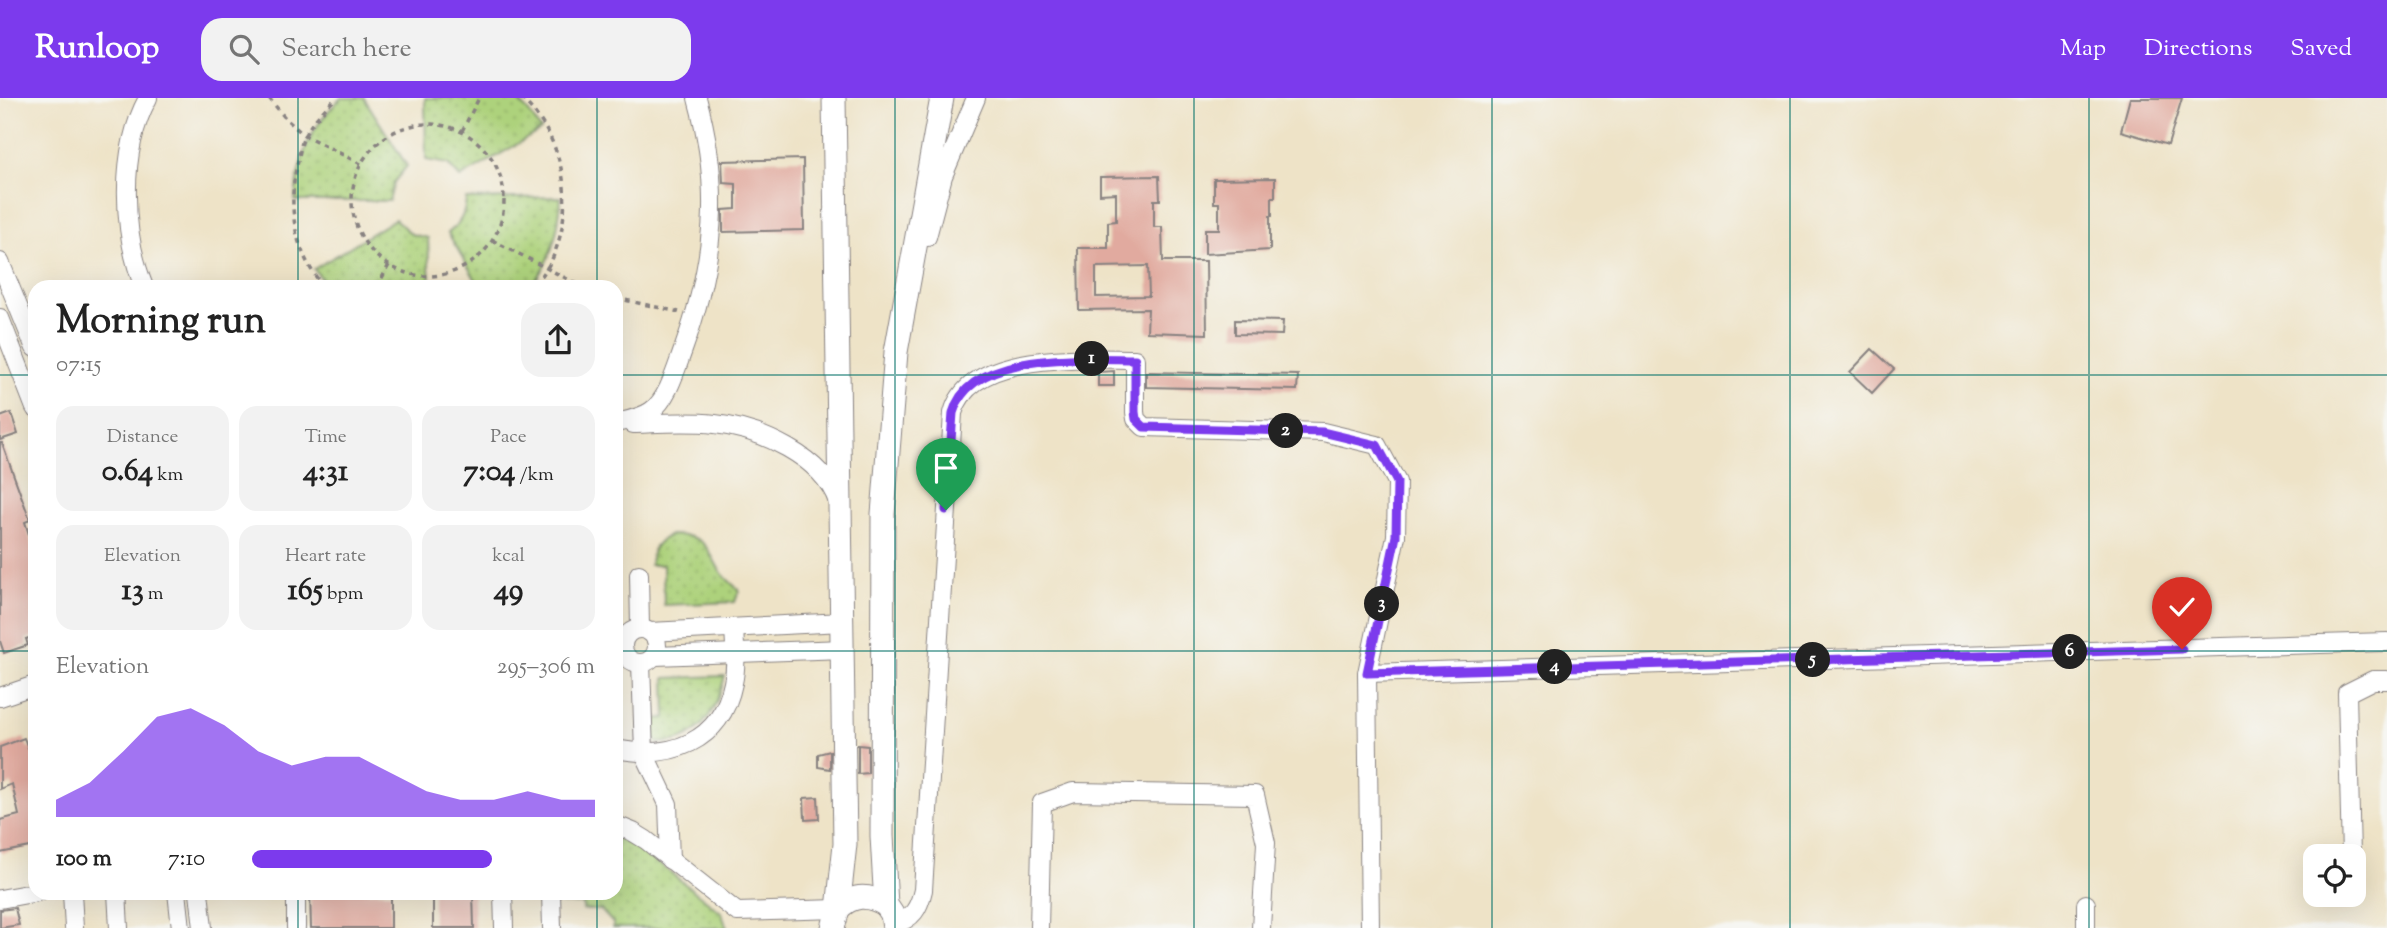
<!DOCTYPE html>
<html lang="en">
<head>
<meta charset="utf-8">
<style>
  :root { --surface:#fff; --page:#f2f2f2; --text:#222; --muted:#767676; --accent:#7c3aed }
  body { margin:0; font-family:"Sorts Mill Goudy",serif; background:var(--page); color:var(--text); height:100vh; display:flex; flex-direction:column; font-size:26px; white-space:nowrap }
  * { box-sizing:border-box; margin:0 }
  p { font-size:23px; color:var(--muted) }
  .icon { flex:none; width:38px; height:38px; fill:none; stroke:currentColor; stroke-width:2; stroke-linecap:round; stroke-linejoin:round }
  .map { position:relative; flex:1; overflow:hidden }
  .side { position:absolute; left:28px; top:182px; width:595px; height:620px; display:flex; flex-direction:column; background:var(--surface); border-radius:21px; box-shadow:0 7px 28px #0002 }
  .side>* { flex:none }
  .tools { position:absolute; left:2303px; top:746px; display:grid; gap:14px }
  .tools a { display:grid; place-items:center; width:63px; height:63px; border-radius:14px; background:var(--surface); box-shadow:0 7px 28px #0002; font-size:35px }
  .pin { position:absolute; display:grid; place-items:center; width:60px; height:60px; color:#fff; margin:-72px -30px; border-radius:50% 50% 50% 0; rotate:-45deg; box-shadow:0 0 7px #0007 }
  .pin .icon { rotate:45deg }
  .km { position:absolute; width:35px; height:35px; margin:-18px; border-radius:50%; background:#222; color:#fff; font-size:19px; line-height:35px; text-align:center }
  .round { display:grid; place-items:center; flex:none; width:74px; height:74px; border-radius:21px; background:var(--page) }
  .overview { display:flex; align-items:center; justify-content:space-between; height:119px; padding:0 28px }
  h1 { font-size:38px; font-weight:700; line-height:52px }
  .metrics { display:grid; grid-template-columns:repeat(3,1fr); gap:10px; height:119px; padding:7px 28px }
  .metrics div { display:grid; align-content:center; border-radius:18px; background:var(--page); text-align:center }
  .metrics b { font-size:30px; font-weight:700 }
  .metrics small { font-size:19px; font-weight:400 }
  .metrics p { font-size:19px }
  .chart { height:196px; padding:14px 28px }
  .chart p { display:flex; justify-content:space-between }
  .chart svg { width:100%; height:126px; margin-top:7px; fill:var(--accent); opacity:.7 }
  ul { padding:0 28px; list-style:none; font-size:23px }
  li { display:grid; grid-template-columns:112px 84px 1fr; align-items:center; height:52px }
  li i { height:18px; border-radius:9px; background:var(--accent) }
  header { display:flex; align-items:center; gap:42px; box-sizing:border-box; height:98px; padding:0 35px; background:var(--accent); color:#fff }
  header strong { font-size:33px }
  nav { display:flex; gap:38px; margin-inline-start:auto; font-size:24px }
  .search { width:490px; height:63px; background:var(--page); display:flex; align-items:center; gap:18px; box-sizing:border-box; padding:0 24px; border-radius:21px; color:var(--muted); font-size:26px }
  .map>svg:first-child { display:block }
  .green { fill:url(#green-dots); stroke:#687a5c; stroke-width:2 }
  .building { fill:#e1aa9f; fill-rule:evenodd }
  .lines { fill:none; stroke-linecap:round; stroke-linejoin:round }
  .minor-casing { stroke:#888281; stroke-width:20 }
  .major-casing { stroke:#888281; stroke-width:25 }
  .path { stroke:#888281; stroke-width:3.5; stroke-dasharray:5 5; stroke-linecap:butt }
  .minor { stroke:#fff; stroke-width:18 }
  .major { stroke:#fff; stroke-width:23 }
  .route-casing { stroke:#fff; stroke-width:14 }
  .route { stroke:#7c3aed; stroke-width:9 }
  .grid { fill:none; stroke:#0f766e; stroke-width:2; stroke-opacity:0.55 }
</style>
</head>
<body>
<header>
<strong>Runloop</strong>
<div class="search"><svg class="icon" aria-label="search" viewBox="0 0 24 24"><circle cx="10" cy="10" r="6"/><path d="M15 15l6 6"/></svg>Search here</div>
<nav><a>Map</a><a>Directions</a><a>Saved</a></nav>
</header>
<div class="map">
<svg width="2387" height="830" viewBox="0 0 2387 830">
  <defs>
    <pattern id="green-dots" width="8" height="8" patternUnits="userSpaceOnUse" patternTransform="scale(1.75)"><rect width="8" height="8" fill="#add27c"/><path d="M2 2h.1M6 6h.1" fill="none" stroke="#95b46c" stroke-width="1.8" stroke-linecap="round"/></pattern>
  </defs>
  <rect width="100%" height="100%" fill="#f6f6f2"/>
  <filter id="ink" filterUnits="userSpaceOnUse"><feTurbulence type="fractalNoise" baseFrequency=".0143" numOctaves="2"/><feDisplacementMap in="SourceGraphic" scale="14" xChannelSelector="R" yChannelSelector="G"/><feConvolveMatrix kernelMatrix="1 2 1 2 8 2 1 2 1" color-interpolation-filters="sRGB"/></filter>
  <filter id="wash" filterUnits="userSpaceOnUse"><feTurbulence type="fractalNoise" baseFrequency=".00686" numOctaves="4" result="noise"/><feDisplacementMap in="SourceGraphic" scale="28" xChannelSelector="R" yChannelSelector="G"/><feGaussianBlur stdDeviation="1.57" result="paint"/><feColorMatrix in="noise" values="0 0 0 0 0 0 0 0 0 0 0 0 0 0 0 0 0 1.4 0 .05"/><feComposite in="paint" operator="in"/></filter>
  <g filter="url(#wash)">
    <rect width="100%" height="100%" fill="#eee3c7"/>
    <g class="green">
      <path d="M341,0H364L407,68L394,84L389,103H295C298,60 309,30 341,0Z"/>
      <path d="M425,0H515L528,13L541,32L460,80L448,66L426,62Z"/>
      <path d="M561,99C559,132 552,163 530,189H480L448,135C460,126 465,116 466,101Z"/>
      <path d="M395,121L411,136L428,140L430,189H328L314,171Z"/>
      <path d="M671,437C704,437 705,446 719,471C724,479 732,486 739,492L735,504L664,507L663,467H650C651,451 656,443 671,437Z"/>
      <path d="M725,578C719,602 707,632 681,641C674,644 666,644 658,645L654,641L652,621L666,620L665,580Z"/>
      <path d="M616,739L640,751L721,814L727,830H613V825L601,812H583V805L562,806L561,795L616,794Z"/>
    </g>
    <g id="blocks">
      <g class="building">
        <path d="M2130,0H2182L2168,47L2121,33Z"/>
        <path d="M803,61L804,132L723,134V112L736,111V86L723,85L722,63Z"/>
        <path d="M1159,78L1160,102H1154V129H1162L1163,163H1206L1207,236L1147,234L1148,211L1079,212L1078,150H1108V124L1116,123V95L1100,96V79ZM1148,168L1149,198L1096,199V169Z"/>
        <path d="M1275,80V99H1272V118H1270V152L1205,156V131H1219V105H1214V81Z"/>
        <path d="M1235,222L1283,223L1282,237L1235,236Z"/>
        <path d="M1872,251L1894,271L1872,295L1850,274Z"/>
        <path d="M1114,273V288H1098V274Z"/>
        <path d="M1146,274L1298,277L1297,292L1146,289Z"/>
        <path d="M11,315L18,336L0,342V319Z"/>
        <path d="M0,345H2L30,422L25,424L35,455V538L26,541L28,547L4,555L0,543Z"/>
        <path d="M24,640L28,650L35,647V748L0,755V722L19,717L12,686L0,691V649Z"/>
        <path d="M858,647L868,648V675L858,676Z"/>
        <path d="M830,653V671L818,669V656Z"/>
        <path d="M818,699L819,721L805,722L804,700Z"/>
        <path d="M310,794H391V830H311Z"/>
        <path d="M433,794H473L474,830H433Z"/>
        <path d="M15,810L19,827L0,830V812Z"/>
      </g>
    </g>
  </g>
  <g filter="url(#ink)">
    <use href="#blocks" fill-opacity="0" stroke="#888281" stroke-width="2"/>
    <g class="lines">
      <defs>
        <g id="minor">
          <path d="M927,139L943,78L976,0"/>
          <path d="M0,164L35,250"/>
          <path d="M144,189C122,134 119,53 148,0"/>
          <path d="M0,220L35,310"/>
          <path d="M616,325C628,322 641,320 651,313C668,301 676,271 683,252C715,163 722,91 697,0"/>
          <path d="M633,326C661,325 688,323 715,326C760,331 823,359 838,404"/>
          <path d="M639,476L640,531"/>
          <circle cx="640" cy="548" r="17"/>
          <path d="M650,534L843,524"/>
          <path d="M655,558L844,551"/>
          <path d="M641,565L644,655L668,706L670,762"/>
          <path d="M1367,575L2387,544"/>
          <path d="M0,599L35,587"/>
          <path d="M616,651C670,662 721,645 733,585C737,567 735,549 734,531"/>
          <path d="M616,727L633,734L646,742L737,814L838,811"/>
          <path d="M2351,758L2347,595L2373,582H2387"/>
          <path d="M72,794L74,830"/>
          <path d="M117,794L119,830"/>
          <path d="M177,794L181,830"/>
          <path d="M199,794L203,830"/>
          <path d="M296,794V830"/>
          <path d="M503,794L504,830"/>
          <path d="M551,794L552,830"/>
          <path d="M0,801L38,794"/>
          <path d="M2086,806V830"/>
          <path d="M894,826C913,821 919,810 923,792L953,315C970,252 1083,261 1135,261V314L1136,321L1144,329L1323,334L1377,347L1397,384L1396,438L1367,575L1370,830"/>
          <path d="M1039,830L1042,705L1073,694L1255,697L1266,745L1261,830"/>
        </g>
        <g id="major">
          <path d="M838,811C853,796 868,796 886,807"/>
          <path d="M833,830L838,811L845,746L834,0"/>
          <path d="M894,830L892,816L886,807L882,738L883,416L896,254L942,0"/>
        </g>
      </defs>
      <use href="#minor" class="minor-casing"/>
      <use href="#major" class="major-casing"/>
      <g class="path">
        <path d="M269,0L286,21L304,37L361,66"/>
        <path d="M521,0C562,38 575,99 556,151C552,165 542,177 534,189"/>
        <circle cx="428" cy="102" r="76"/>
        <path d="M462,33L479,0"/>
        <path d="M492,142L583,189"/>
        <path d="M324,189C293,153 287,107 298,63C300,54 301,44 305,37C312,23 325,11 336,0"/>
        <path d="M377,189L389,167"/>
        <path d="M616,200L679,214"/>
      </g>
      <use href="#minor" class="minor"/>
      <use href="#major" class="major"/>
    </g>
  </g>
  <g class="lines" filter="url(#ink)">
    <defs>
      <path id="route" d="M946,412L953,315C970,252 1084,261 1135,261V314L1136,321L1144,329L1323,334L1377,347L1397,384L1396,438L1367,575L2182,551"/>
    </defs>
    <use href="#route" class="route-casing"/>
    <use href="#route" class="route"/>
  </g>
  <path class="grid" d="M298,0V189M597,0V189M895,0V830M1194,0V830M1492,0V830M1790,0V830M2089,0V830M0,277H35M616,277H2387M0,553H35M616,553H2387M298,794V830M597,794V830"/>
</svg>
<div class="tools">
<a><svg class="icon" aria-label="locate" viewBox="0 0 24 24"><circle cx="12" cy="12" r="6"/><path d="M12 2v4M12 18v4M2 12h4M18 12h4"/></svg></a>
</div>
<div class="pin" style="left:946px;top:412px;background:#1e9e55"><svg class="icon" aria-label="arrive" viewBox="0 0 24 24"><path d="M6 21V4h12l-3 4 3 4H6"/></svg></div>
<div class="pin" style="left:2182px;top:551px;background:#d93025"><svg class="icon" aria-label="check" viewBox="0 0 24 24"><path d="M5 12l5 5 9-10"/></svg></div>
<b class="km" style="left:1092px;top:261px">1</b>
<b class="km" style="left:1286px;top:333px">2</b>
<b class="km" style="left:1382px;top:506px">3</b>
<b class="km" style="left:1555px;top:569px">4</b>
<b class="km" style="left:1813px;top:562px">5</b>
<b class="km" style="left:2070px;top:554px">6</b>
<section class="side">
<div class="overview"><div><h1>Morning run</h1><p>07:15</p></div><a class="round"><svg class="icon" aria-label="share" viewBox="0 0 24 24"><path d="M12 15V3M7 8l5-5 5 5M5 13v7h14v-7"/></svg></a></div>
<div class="metrics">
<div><p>Distance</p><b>0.64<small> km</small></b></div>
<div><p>Time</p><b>4:31</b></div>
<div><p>Pace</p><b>7:04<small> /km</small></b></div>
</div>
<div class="metrics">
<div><p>Elevation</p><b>13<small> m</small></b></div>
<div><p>Heart rate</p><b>165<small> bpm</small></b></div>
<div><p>kcal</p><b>49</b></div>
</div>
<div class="chart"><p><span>Elevation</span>295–306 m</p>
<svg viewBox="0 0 160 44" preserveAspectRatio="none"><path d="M0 44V38L10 32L20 21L30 9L40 6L50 12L60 21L70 26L80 23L90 23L100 29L110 35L120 38L130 38L140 35L150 38L160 38V44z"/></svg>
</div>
<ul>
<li><b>100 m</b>7:10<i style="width:70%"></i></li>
</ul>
</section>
</div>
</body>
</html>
